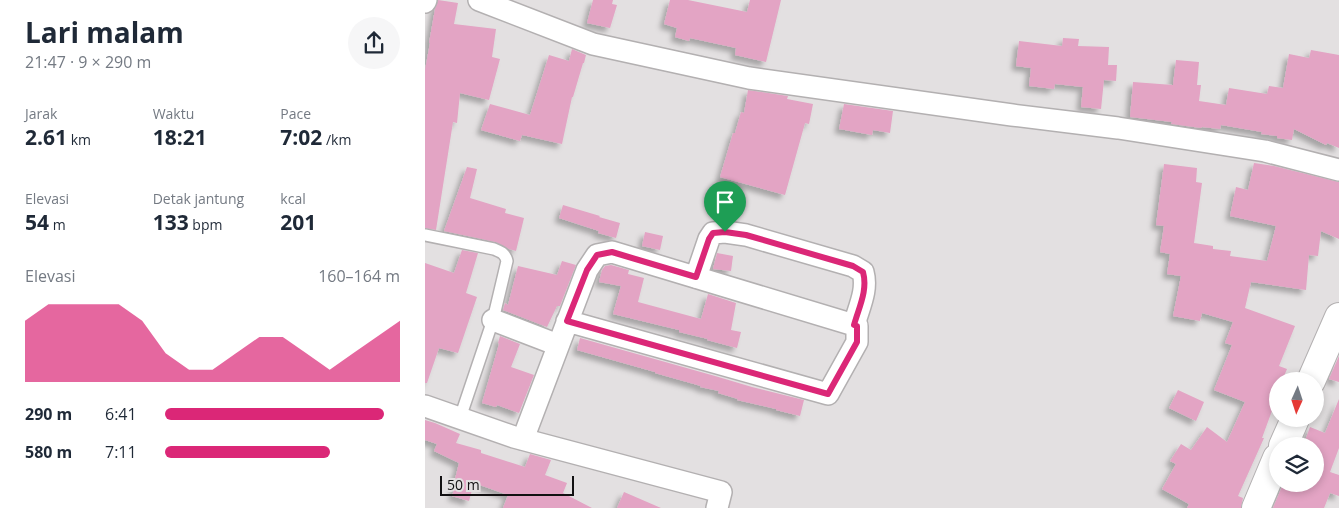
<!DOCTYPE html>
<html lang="id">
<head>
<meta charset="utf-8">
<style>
  :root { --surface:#fff; --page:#f6f6f7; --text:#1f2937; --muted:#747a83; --accent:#db2777 }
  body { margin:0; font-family:"Open Sans",sans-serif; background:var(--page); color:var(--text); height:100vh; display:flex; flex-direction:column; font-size:19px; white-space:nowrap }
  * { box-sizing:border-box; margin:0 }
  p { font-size:16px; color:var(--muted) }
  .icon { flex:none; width:28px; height:28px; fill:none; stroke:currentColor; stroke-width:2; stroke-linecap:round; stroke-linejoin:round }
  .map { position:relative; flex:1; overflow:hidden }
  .drawer { display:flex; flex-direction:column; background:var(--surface); width:425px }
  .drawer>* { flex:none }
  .needle { width:32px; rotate:183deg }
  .tools { position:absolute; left:844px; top:372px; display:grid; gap:10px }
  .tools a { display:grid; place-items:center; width:55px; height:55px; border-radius:50%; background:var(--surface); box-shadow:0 2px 8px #0003; font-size:25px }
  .scale { position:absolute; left:15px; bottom:12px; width:134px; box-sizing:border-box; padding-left:5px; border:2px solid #121112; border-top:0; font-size:14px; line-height:18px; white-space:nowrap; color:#121112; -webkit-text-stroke:4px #e3e0e1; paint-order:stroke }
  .pin { position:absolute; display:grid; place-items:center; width:42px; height:42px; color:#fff; margin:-51px -21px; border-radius:50% 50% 50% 0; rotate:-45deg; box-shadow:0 0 5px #0007 }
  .pin .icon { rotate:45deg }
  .round { display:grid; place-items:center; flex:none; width:52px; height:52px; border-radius:26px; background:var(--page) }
  .summary { display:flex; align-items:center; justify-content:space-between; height:85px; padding:0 25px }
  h1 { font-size:28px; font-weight:700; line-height:38px }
  .stats { display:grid; grid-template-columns:repeat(3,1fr); gap:8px; height:85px; padding:5px 25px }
  .stats div { display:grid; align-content:center }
  .stats b { font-size:21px; font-weight:700 }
  .stats small { font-size:14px; font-weight:400 }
  .stats p { font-size:14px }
  .chart { height:140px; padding:10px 25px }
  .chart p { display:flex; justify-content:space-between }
  .chart svg { width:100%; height:90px; margin-top:5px; fill:var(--accent); opacity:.7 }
  ul { padding:0 25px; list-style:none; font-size:16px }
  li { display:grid; grid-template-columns:80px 60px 1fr; align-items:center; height:38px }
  li i { height:12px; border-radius:6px; background:var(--accent) }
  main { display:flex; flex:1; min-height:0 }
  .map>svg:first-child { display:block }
  .building { fill:#e3a4c4; filter:url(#shadow) }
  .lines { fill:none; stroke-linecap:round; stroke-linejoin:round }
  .service-casing { stroke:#b3b0b1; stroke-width:14 }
  .minor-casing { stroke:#b3b0b1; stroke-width:24 }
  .secondary-casing { stroke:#b3b0b1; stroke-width:30 }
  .service { stroke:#fff; stroke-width:11 }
  .minor { stroke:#fff; stroke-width:21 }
  .secondary { stroke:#fff; stroke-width:28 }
  .route-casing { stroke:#fff; stroke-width:10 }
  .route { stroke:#db2777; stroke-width:6 }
</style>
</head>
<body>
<main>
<section class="drawer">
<div class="summary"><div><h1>Lari malam</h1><p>21:47 · 9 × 290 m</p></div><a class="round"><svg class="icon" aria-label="share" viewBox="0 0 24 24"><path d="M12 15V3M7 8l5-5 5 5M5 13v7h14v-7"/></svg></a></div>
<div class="stats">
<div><p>Jarak</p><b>2.61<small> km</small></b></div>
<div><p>Waktu</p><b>18:21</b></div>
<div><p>Pace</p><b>7:02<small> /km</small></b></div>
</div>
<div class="stats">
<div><p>Elevasi</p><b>54<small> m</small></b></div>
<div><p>Detak jantung</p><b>133<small> bpm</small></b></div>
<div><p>kcal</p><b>201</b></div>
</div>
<div class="chart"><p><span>Elevasi</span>160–164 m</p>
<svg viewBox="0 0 160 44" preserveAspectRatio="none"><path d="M0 44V14L10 6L20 6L30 6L40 6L50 14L60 30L70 38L80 38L90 30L100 22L110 22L120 30L130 38L140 30L150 22L160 14V44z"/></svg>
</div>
<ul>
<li><b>290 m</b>6:41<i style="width:93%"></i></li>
<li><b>580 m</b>7:11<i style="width:70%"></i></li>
</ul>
</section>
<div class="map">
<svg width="914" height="508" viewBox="0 0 914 508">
  <defs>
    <filter id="shadow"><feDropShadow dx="-4.5" dy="4.5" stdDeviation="2.5" flood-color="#0004"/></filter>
  </defs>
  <rect width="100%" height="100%" fill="#e3e0e1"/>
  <g class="building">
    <path d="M13,0L33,3L29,24L71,29L67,57L75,59L64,100L35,93L32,123L28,122L11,230L0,228V70L5,43H4L10,9Z"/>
    <path d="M168,0H188L187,4L192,5L185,28L162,23Z"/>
    <path d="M245,0H263L322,12L325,0H356L341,62L310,55L311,48L265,38L264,41L250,37L252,28L239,24Z"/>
    <path d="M638,38L654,39L653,46L684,47L683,65H692L691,81L679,80L676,109L656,107L658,87L630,84L629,89L604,86L606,68L591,66L594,41L637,46Z"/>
    <path d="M147,49L161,55L159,63H158L148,97H147L137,144L97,135L95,141L56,130L65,104L105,115L124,55L144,61Z"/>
    <path d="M886,50L914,55V148L902,143L901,145L869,129L867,140L852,138V136L836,134L837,132L796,125L795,129L777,127L776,128L746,124L747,122L705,117L708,82L748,85L751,60L774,62L772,85H776L774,101L801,105L804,88L842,94L844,86L858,88L864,54L884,58Z"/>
    <path d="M323,90L363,96L362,99L388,104L384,124L380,123L360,195L295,177L308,133H310L316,112L319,113Z"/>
    <path d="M419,104L468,111L465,133L448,130L447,135L414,129Z"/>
    <path d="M829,163L849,166L914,182V239L896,231L893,256L884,255L881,290L826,282L820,308L870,326L854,366L862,369L857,381H852V397L837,438H839L813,496L818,498L816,508H762L764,504L737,489L751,464L745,461L756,444L766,450L782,427L802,442L820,402L789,390L807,345L800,343L808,322L777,313L775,321L748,316L756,276L742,274L745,254L735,252L739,226L731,225L739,164L772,168L771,182L777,183L769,243L788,246V249L806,251L805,256L842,261L851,226L805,216L811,187L823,190Z"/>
    <path d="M42,167L52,169L45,198L81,209L80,213L99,218L91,251L84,249L71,242L19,231Z"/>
    <path d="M138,205L175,216L174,217L195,223L191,238L173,233L174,231L134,218Z"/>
    <path d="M220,232L238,236L235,250L217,246Z"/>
    <path d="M37,250L53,253L41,293L52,297L33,353L14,348L2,383H0V263L29,273Z"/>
    <path d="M292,253L308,256L306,271L288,269Z"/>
    <path d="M137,261L151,265L135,306H132L122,327L78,310L80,303L83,305L93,266L132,275Z"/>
    <path d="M186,265L204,270L203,274L219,278L213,302L276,319L283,294L311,303L306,330L316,332L312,348L282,340L283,339L254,332V330L188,314L196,286L174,282L177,270L180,266Z"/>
    <path d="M75,336L95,344L86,367L109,375L94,413L72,405L71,407L57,403L74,344L73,343Z"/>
    <path d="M155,338L290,376L327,387L379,400L375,416L351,410V409L312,400L313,399L293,393L294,391L275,387L276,386L230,373V372L152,350Z"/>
    <path d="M914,356V382L904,379Z"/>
    <path d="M753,390L779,402L771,421L744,408Z"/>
    <path d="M914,399V448L905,472L914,475V496L905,493L899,508H848L858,484H890V446H878L885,427L900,433Z"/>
    <path d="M0,420L10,423L35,434L31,443L56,450V453L100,467L105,454L126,460L120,475L142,483L138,493L167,508H78L83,495L49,483L44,501L27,496L31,483H29L34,463L9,451L12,444L0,440Z"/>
    <path d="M199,492L236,508H192Z"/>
  </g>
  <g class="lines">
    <defs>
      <path id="service" d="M0,235L69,249C76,252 80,253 82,261L68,320L35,418"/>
      <g id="minor">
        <path d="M54,0L168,44L324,78L587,115L693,128L840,151L914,170"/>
        <path d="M0,2L1,0"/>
        <path d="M271,277L284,239L288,233L300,232L321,235L428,266L438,272C443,290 434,307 429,325"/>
        <path d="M68,320L133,345"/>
        <path d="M0,406L89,437L296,492L292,508"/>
        <path d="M98,439L162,270L172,255L187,252L429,325L432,326V342L403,394L142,321"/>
      </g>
      <g id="secondary">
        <path d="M886,381L914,317"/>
        <path d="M858,446L870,419"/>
        <path d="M831,508L852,458"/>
      </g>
    </defs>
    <use href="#service" class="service-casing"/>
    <use href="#minor" class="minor-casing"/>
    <use href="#secondary" class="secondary-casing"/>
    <use href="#service" class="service"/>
    <use href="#minor" class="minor"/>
    <use href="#secondary" class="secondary"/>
  </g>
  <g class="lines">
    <defs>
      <path id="route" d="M300,232L321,235L428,266L438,272C443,290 434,307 429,325L432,326V342L403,394L142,321L162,270L172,255L187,252L271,277L284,239L288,233Z"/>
    </defs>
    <use href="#route" class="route-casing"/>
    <use href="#route" class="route"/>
  </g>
</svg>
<div class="tools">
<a><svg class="needle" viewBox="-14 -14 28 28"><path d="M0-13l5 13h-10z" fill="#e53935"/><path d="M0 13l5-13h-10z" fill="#747a83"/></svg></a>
<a><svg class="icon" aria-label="layers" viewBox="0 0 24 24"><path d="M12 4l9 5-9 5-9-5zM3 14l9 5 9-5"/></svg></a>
</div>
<div class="scale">50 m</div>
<div class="pin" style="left:300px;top:232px;background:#1e9e55"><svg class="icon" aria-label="arrive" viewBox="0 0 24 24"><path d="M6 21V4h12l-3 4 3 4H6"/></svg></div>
</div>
</main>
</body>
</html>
